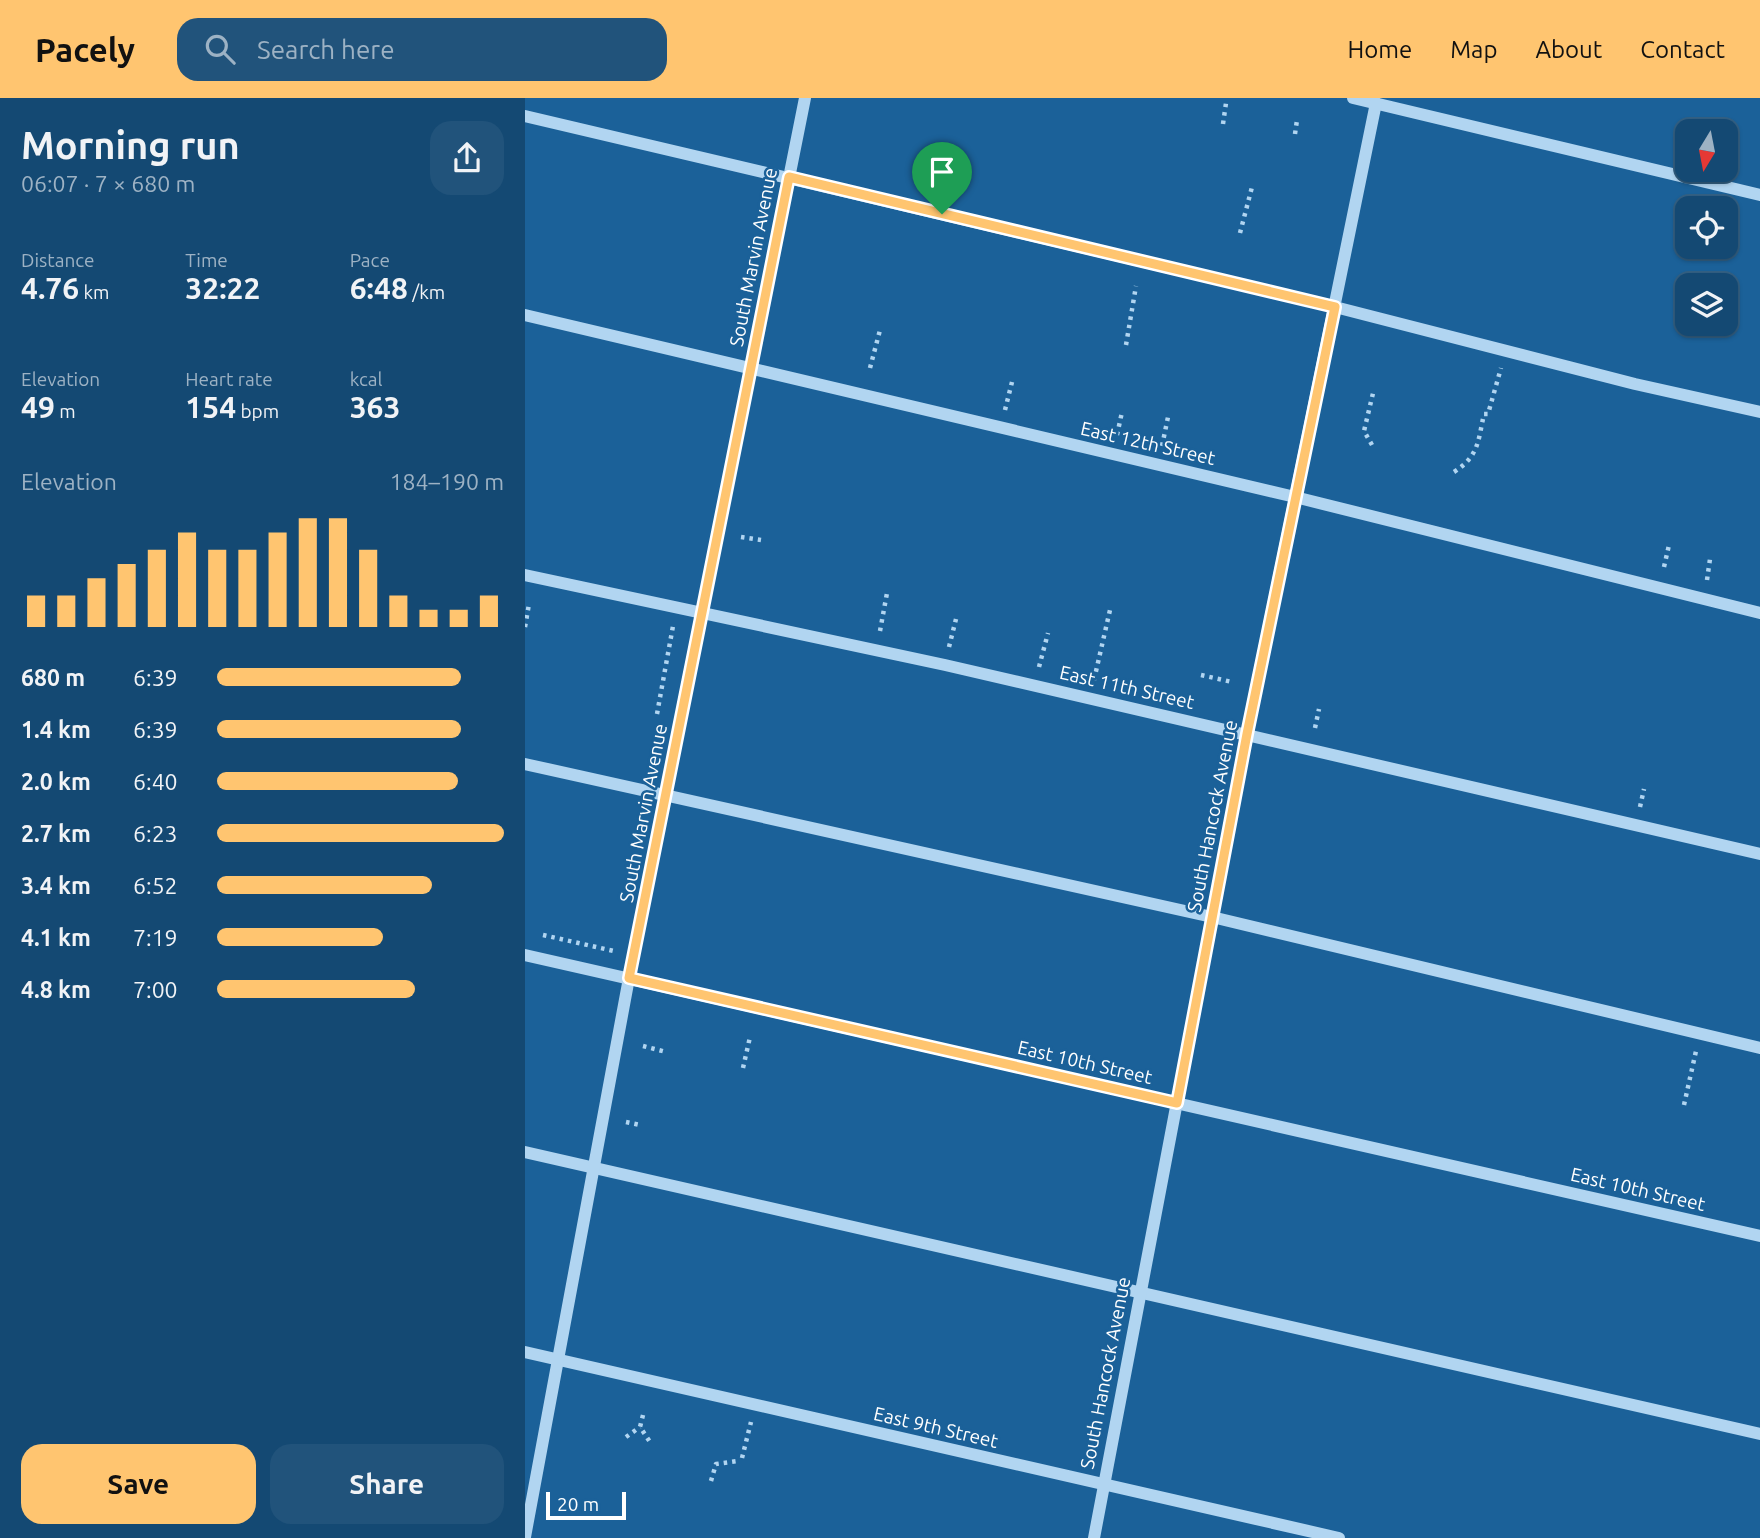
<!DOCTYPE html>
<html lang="en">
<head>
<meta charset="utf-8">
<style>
  :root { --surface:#144973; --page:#21537b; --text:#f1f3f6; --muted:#9db2c4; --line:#336185; --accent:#ffc570 }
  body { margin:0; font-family:Ubuntu,sans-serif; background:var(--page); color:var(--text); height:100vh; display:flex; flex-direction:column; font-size:26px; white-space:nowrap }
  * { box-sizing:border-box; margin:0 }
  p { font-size:23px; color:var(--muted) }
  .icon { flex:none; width:38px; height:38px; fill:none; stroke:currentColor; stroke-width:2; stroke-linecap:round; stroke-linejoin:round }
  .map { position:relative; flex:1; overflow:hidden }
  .drawer { display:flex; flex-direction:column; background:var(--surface); width:525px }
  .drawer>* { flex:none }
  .needle { width:46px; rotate:190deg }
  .fabs { position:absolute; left:1150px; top:21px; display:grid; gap:14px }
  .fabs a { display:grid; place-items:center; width:63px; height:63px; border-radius:14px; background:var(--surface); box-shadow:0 2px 5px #0004,0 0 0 2px var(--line); font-size:35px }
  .scale { position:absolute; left:21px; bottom:18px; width:80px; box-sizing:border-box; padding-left:7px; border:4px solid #fff; border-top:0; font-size:19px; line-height:24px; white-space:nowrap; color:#fff; -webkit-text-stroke:5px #1b6199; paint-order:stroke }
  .pin { position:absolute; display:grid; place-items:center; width:60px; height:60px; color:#fff; margin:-72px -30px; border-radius:50% 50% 50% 0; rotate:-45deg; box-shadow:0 0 7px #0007 }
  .pin .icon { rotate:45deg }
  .round { display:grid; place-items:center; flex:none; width:74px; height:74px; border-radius:21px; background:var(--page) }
  .head { display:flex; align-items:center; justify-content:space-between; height:119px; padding:0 21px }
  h1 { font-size:38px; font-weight:600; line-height:52px }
  .figures { display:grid; grid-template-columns:repeat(3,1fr); gap:10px; height:119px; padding:7px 21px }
  .figures div { display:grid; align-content:center }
  .figures b { font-size:30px; font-weight:600 }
  .figures small { font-size:19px; font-weight:400 }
  .figures p { font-size:19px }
  .chart { height:196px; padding:14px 21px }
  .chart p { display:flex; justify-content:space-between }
  .chart svg { width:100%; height:126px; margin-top:7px; stroke:var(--accent); stroke-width:6 }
  .button { display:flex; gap:14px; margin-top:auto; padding:14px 21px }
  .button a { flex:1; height:80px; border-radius:21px; background:var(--accent); color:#111; font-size:28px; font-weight:600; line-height:80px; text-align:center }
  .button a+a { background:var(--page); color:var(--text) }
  ul { padding:0 21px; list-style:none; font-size:23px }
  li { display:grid; grid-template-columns:112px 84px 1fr; align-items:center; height:52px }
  li i { height:18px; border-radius:9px; background:var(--accent) }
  header { display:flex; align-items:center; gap:42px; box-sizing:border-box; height:98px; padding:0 35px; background:var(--accent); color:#111 }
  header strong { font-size:33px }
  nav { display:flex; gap:38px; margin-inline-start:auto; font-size:24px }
  .search { width:490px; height:63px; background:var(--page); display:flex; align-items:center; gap:18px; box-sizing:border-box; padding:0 24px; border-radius:21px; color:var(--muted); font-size:26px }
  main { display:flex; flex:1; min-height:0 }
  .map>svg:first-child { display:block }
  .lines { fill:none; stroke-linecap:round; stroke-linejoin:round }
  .path { stroke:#b1d5f1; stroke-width:4.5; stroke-dasharray:3.5 5; stroke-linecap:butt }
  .minor { stroke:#b1d5f1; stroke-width:12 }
  .route-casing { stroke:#fff; stroke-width:14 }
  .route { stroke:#ffc570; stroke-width:9 }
  .labels { text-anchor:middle; stroke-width:5; stroke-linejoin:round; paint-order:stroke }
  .street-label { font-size:19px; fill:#fff; stroke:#1b6199 }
</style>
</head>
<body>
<header>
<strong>Pacely</strong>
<div class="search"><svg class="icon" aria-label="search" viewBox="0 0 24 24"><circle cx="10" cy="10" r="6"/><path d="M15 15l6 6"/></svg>Search here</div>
<nav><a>Home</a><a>Map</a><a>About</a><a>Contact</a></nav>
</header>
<main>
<section class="drawer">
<div class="head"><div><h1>Morning run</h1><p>06:07 · 7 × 680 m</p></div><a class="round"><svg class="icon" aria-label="share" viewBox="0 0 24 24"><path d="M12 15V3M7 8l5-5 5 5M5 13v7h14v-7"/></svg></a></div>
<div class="figures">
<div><p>Distance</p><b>4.76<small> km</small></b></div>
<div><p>Time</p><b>32:22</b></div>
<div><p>Pace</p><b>6:48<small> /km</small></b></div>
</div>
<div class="figures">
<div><p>Elevation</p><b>49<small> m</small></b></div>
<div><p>Heart rate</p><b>154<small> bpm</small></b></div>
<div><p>kcal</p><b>363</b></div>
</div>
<div class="chart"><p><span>Elevation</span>184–190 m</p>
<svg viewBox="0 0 160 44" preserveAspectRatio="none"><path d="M5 44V33M15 44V33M25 44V27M35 44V22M45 44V17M55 44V11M65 44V17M75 44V17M85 44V11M95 44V6M105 44V6M115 44V17M125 44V33M135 44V38M145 44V38M155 44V33"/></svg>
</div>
<ul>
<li><b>680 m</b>6:39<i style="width:85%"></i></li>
<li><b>1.4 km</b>6:39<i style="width:85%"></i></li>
<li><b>2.0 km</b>6:40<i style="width:84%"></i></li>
<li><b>2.7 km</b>6:23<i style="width:100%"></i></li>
<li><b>3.4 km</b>6:52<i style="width:75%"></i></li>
<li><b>4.1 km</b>7:19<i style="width:58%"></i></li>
<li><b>4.8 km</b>7:00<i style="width:69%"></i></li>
</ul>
<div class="button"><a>Save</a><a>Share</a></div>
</section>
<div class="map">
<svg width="1235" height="1440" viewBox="0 0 1235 1440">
  <rect width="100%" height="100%" fill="#1b6199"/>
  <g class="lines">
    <g class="path">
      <path d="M698,26L701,5"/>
      <path d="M770,36L772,22"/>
      <path d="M715,135L727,89"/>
      <path d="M601,247L611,188"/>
      <path d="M345,270L355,232"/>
      <path d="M480,312L487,284"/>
      <path d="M592,337L597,314"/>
      <path d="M847,347L839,333L849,291"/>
      <path d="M637,348L643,319"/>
      <path d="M929,374C954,358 953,343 959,316H963L976,270"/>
      <path d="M216,439L236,442"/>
      <path d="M1139,469L1144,447"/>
      <path d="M1182,482L1185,461"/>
      <path d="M0,529L4,506"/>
      <path d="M355,533L362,495"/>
      <path d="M424,549L431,521"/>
      <path d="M514,569L523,535"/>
      <path d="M676,577L707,584"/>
      <path d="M569,582L585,512"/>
      <path d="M132,616L148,528"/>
      <path d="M790,630L794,611"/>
      <path d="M1115,709L1119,691"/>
      <path d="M18,837L89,853"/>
      <path d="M118,948L141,954"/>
      <path d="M218,970L225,939"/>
      <path d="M1159,1007L1171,953"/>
      <path d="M101,1024L115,1027"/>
      <path d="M118,1317L115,1329L125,1344"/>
      <path d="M101,1339L115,1329"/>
      <path d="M217,1360L226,1324"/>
      <path d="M186,1383L191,1366L212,1363"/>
    </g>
    <g class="minor">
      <path d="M828,0L1235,97"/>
      <path d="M0,18L810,209L1110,286L1235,314"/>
      <path d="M0,217L770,399L1235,515"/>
      <path d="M0,477L420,567L1235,756"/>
      <path d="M0,666L687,819L1235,950"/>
      <path d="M0,857L1235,1138"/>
      <path d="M0,1054L1235,1336"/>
      <path d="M0,1254L814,1440"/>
      <path d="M0,1439L104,880L280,0"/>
      <path d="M569,1440L726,615L851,5"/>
    </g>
  </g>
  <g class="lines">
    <defs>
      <path id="route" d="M264,79L810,209L722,636L652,1005L104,880Z"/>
    </defs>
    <use href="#route" class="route-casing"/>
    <use href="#route" class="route"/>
  </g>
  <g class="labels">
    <g class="street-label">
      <text transform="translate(228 159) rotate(-79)" y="7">South Marvin Avenue</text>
      <text transform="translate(623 345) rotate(13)" y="7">East 12th Street</text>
      <text transform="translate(602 589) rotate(13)" y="7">East 11th Street</text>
      <text transform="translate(118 715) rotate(-79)" y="7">South Marvin Avenue</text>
      <text transform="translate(687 718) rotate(-79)" y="7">South Hancock Avenue</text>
      <text transform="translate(560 964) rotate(13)" y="7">East 10th Street</text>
      <text transform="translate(1113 1091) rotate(13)" y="7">East 10th Street</text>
      <text transform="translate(580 1275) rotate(-79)" y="7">South Hancock Avenue</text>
      <text transform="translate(411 1329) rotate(13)" y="7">East 9th Street</text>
    </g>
  </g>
</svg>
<div class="fabs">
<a><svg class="needle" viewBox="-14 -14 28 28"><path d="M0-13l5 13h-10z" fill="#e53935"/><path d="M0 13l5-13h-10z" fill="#9db2c4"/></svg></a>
<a><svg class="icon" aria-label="locate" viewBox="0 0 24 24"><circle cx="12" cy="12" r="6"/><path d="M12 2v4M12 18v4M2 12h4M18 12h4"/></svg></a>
<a><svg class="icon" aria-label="layers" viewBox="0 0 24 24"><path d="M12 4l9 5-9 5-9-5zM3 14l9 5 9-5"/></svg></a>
</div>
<div class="scale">20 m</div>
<div class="pin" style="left:417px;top:116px;background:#1e9e55"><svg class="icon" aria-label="arrive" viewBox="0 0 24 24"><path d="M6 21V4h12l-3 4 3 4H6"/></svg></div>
</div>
</main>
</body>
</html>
